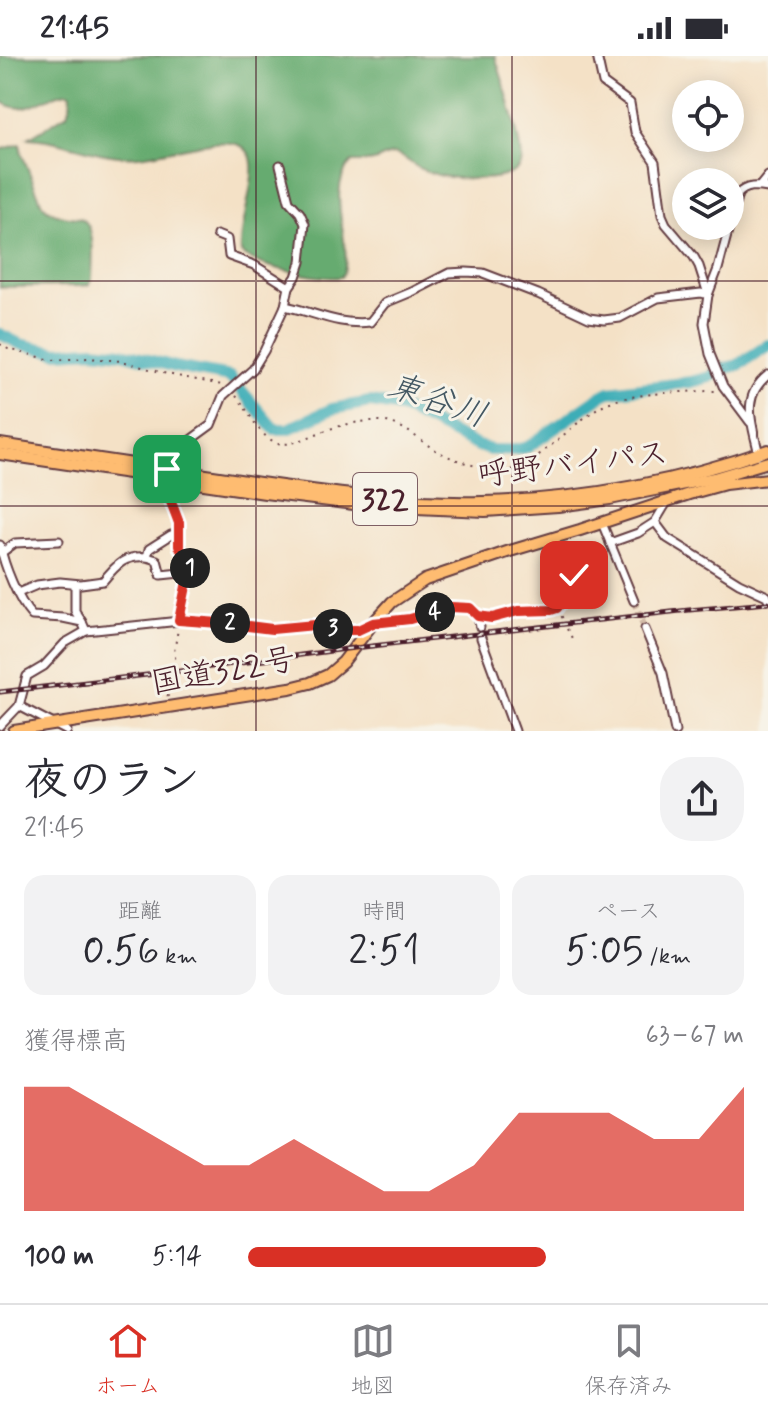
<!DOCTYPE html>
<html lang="ja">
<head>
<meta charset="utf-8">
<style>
  :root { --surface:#fff; --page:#f2f2f3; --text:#2b2b33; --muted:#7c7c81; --line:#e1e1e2; --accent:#d93025 }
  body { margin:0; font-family:Mynerve,"Klee One",sans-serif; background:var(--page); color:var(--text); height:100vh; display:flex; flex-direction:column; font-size:30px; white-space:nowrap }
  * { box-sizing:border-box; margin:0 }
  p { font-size:26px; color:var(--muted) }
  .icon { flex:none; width:44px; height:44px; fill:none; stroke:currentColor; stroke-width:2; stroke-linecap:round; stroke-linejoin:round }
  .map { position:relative; height:675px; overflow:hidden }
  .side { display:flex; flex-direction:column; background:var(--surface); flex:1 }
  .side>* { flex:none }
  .controls { position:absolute; left:672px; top:24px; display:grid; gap:16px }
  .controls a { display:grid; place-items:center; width:72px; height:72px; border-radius:50%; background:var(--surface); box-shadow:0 4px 20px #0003; font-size:40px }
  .pin { position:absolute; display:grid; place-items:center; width:68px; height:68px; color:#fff; margin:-34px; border-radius:16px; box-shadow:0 4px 12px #0006 }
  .km { position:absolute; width:40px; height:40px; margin:-20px; border-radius:50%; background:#222; color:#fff; font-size:22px; line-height:40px; text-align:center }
  .round { display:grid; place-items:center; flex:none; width:84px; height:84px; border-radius:32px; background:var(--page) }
  .head { display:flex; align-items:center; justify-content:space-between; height:136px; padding:0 24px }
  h1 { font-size:44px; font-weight:600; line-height:60px }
  .stats { display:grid; grid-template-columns:repeat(3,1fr); gap:12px; height:136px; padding:8px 24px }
  .stats div { display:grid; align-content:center; border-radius:20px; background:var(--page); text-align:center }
  .stats b { font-size:40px; font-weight:600 }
  .stats small { font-size:22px; font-weight:400 }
  .stats p { font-size:22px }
  .chart { height:224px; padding:16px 24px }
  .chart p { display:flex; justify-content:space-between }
  .chart svg { width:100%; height:144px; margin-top:8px; fill:var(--accent); opacity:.7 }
  ul { padding:0 24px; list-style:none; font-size:26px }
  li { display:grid; grid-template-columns:128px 96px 1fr; align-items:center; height:60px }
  li i { height:20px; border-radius:10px; background:var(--accent) }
  .status { display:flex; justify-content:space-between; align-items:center; height:56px; padding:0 40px; background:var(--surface); direction:ltr }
  .status svg { height:22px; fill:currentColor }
  .tabs { display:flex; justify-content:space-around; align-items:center; height:112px; border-top:2px solid var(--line); background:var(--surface); font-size:22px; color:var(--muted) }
  .tabs a { display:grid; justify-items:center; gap:4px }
  .tabs .active { color:var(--accent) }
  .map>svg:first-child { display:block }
  .forest { fill:#66ab70; stroke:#58654e; stroke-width:2 }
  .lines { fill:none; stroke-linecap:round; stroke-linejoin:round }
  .river { stroke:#3cadb7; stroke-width:12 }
  .minor-tunnel { stroke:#d2baa7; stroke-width:7; stroke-dasharray:7 3.5; stroke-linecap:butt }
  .minor-casing { stroke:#643c42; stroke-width:11 }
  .highway-casing { stroke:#643c42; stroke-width:14 }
  .path { stroke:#643c42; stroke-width:2; stroke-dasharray:2 6; stroke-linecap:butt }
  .minor { stroke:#fff; stroke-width:7 }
  .highway { stroke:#febc71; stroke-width:10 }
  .rail-casing { stroke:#4a1f2b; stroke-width:5 }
  .rail { stroke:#f7f3e8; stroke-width:2; stroke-dasharray:6; stroke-linecap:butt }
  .route-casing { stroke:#fff; stroke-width:16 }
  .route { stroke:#d93025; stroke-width:10 }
  .grid { fill:none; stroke:#4a1f2b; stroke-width:2; stroke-opacity:0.55 }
  .labels { text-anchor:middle; stroke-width:6; stroke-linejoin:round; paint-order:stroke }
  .shield { fill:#f7f3e8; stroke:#7e5f64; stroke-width:2 }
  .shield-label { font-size:30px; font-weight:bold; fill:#4a1f2b }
  .street-label { font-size:32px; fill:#4a1f2b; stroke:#f7f3e8 }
  .water-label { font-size:34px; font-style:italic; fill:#445863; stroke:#f7f3e8 }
</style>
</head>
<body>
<div class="status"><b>21:45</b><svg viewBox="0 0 49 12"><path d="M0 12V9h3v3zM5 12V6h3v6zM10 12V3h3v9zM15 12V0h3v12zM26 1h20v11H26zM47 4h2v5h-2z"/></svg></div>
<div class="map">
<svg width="768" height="675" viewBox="0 0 768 675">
  <rect width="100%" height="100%" fill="#f7f3e8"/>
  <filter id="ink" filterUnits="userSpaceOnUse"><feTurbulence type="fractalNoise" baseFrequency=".0125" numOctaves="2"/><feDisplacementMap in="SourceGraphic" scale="16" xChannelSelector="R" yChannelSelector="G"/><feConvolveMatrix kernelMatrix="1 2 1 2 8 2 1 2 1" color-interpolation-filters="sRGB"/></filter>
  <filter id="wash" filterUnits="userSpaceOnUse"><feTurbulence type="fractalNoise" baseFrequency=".006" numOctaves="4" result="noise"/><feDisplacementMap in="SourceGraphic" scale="32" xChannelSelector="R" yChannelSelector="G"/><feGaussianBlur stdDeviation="1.8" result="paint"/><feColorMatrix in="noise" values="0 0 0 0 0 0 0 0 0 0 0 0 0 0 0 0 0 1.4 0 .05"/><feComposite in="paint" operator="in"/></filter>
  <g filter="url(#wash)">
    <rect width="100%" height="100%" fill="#f4e1c6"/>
    <g class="forest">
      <path d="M0,0H495C501,19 525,92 520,108C511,129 456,123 438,119C433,117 426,116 421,113C412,109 403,99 394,98C388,98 382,102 377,104C369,107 360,106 352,106C321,135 358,198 341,221C320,224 257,211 241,197C238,171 259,119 250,99C247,94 242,89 236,88C206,82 168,97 138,100C101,104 65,83 28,82L67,58L70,51L71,38L69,36C44,37 25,65 0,44Z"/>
      <path d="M20,88L22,98L42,148C50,157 58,159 70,161C74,162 79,161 82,163C97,171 92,210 92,224L88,229L80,230L0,231V94Z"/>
    </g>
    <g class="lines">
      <path class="river" d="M0,278L20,288L56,296L94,294L122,297L176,311L230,321L274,373H288L332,353L370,346L395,350L408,355L478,390L491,394H514L528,391L598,342L609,336L691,326L710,321L722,313L738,309L768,289"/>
    </g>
  </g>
  <g filter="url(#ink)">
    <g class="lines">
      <path class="minor-tunnel" d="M634,545L645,573"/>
      <defs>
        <g id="minor">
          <path d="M597,0L603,27L630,47L635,76L655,106L662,159L666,168L694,201L699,210L708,238"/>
          <path d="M280,109L289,145L300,157L305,168L301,206L296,221L289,231L285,250"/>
          <path d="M760,130L768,120"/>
          <path d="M217,179L227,183L229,200L254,209L289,231"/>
          <path d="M750,366L723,330L710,298L704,267L708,239L718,213L738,138C746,129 757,130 768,132"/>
          <path d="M759,399C753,369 739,342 768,319"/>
          <path d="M667,446L655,466L667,482L739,527L767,540L768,543"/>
          <path d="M602,467L634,545"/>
          <path d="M610,487L638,477L655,466"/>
          <path d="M0,489C4,509 18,545 32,560L63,562L82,566L86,575"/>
          <path d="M1,497L15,487L59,485"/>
          <path d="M147,501L157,504L161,519L180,517L187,526"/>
          <path d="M75,528V555L82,566"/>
          <path d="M18,537L37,529L60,526L81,528L103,525C117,508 125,499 147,501L149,493L171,479L179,478"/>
          <path d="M179,564L190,511L179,490V467L165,430L164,421L167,413L185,388L211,369L223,340L253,313L264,295L285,250C314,256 339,270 370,266L385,247L414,235L449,217L466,216L483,217L538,238L589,262L604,264L620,262L658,242L701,237L708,239"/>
          <path d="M645,573L663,617L675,675"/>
          <path d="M481,582L515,675"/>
          <path d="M19,650L67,675"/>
          <path d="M0,670L19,650L27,620L44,610L65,587L86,575L189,564L272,573L315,569L337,574H358L373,567L410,563L451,551L470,552L478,560L480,571"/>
        </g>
        <g id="highway">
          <path d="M0,388C82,400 164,413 246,425C325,436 403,448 482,446C580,444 676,426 768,394"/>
          <path d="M0,398L265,437L370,450L485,455L558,450L610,443L714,422L768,406"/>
          <path d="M14,675L290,632L310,627L328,619L343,606L373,567L392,546L425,524L510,495L580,474L689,438L725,428L768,423"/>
        </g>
      </defs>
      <use href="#minor" class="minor-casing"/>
      <use href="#highway" class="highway-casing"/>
      <g class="path">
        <path d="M0,288L8,293L51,304L89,302L121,305L167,318L222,329L225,331"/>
        <path d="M236,340C249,353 256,378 275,386C291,393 312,378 327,374C341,369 360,365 375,365C401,364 417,384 439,396C456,405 489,416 509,414C533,412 578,362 603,349C627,337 690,335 718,335"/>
        <path d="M558,553L563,563"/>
        <path d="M487,561C499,562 510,556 522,555C534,554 545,556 557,552C572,531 577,499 604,488"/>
        <path d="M567,573L573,584"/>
        <path d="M168,641L167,637L176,606L174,596L178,573"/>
      </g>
      <use href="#minor" class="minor"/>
      <use href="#highway" class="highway"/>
      <defs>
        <path id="rail" d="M0,636L173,616L346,593L689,554L768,547"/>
      </defs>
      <use href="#rail" class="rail-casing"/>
      <use href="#rail" class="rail"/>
    </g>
  </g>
  <g class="lines" filter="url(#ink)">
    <defs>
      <path id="route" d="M167,413L164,421L165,430L179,467V490L190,511L179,564L232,568L272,573L315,569L337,574H358L373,567L410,563L451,551L470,552L478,560L492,562L518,555L551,554L557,552L563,544L574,519"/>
    </defs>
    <use href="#route" class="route-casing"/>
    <use href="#route" class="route"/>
  </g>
  <path class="grid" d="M256,0V675M512,0V675M0,225H768M0,450H768"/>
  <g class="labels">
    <rect class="shield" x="353" y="417" width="64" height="52" rx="6"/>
    <g class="shield-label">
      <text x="385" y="453">322</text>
    </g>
    <g class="street-label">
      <text transform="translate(573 407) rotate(-7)" y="11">呼野バイパス</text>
      <text transform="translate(223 614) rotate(-10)" y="11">国道322号</text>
    </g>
    <g class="water-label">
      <text transform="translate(438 343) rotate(19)" y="12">東谷川</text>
    </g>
  </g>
</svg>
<div class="controls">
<a><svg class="icon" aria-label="locate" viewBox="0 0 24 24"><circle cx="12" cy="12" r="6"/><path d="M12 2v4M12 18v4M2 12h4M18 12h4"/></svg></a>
<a><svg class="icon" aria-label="layers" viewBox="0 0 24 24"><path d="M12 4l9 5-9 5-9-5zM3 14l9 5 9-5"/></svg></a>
</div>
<div class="pin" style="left:167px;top:413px;background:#1e9e55"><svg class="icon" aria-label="arrive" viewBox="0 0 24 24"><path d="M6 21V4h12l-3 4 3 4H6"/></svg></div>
<div class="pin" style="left:574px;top:519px;background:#d93025"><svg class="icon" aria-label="check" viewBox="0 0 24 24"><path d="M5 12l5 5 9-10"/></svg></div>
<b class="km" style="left:190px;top:512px">1</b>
<b class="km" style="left:230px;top:567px">2</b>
<b class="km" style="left:333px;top:573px">3</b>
<b class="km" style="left:435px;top:556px">4</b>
</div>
<section class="side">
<div class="head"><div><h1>夜のラン</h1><p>21:45</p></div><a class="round"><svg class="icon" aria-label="share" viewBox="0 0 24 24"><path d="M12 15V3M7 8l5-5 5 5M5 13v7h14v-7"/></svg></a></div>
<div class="stats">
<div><p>距離</p><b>0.56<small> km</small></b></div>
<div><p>時間</p><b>2:51</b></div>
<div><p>ペース</p><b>5:05<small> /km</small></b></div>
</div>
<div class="chart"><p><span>獲得標高</span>63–67 m</p>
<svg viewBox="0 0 160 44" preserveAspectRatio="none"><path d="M0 44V6L10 6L20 14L30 22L40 30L50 30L60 22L70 30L80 38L90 38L100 30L110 14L120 14L130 14L140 22L150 22L160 6V44z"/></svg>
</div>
<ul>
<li><b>100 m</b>5:14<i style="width:60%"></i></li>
</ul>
</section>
<nav class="tabs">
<a class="active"><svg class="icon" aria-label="home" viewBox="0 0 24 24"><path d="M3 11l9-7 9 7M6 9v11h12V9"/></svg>ホーム</a>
<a><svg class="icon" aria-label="map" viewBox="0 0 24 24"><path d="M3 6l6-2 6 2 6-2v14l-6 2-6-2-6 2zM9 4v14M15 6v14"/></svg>地図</a>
<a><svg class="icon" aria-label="saved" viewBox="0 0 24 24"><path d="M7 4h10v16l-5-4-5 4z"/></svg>保存済み</a>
</nav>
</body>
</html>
